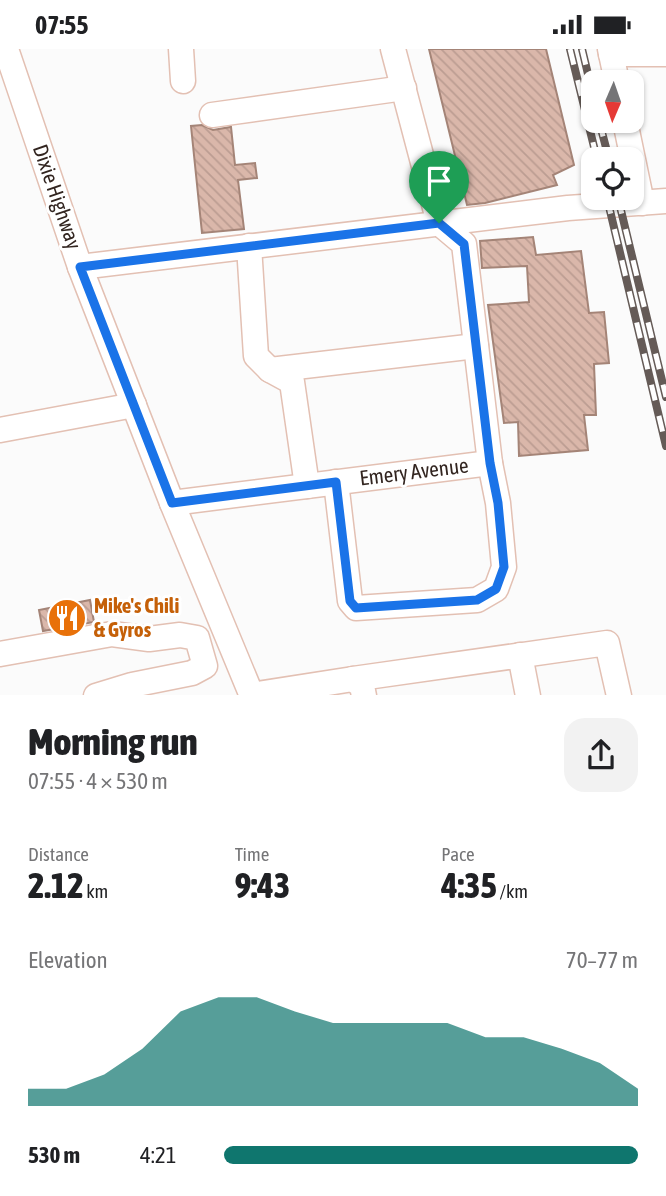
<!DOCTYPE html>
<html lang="en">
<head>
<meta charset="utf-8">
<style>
  :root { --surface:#fff; --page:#f2f2f2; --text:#202124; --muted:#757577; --accent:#0f766e }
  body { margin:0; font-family:"Asap Condensed",sans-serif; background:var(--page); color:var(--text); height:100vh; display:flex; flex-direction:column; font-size:26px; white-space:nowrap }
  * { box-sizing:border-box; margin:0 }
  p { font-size:23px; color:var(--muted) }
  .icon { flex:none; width:38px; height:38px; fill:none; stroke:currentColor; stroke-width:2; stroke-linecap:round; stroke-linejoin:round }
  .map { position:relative; height:646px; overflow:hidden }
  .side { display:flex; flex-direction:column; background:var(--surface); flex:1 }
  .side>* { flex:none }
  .needle { width:46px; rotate:182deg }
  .controls { position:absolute; left:581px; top:21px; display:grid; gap:14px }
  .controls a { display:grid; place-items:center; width:63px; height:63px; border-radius:14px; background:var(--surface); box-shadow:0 2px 5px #0004; font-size:35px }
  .pin { position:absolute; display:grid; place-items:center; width:60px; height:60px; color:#fff; margin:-72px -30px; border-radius:50% 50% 50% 0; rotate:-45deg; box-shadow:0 0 7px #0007 }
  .pin .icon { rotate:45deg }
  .round { display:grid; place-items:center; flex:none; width:74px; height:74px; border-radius:21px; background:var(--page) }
  .headline { display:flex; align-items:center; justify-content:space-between; height:119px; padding:0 28px }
  h1 { font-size:38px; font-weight:800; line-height:52px }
  .figures { display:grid; grid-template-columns:repeat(3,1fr); gap:10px; height:119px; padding:7px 28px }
  .figures div { display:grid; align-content:center }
  .figures b { font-size:35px; font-weight:800 }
  .figures small { font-size:19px; font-weight:400 }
  .figures p { font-size:19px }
  .chart { height:196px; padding:14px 28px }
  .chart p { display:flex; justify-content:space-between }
  .chart svg { width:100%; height:126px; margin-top:7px; fill:var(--accent); opacity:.7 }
  ul { padding:0 28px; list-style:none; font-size:23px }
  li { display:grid; grid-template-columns:112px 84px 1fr; align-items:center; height:52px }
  li i { height:18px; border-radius:9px; background:var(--accent) }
  .status { display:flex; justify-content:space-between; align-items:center; height:49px; padding:0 35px; background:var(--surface); direction:ltr }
  .status svg { height:19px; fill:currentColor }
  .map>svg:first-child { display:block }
  .building { fill:url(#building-back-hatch); stroke:#a48477; stroke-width:2 }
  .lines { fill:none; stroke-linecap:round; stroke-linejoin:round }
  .minor-casing { stroke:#e3c0b3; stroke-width:27 }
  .minor { stroke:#fff; stroke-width:24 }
  .rail-casing { stroke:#655b57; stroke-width:8 }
  .rail { stroke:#fff; stroke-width:5; stroke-dasharray:16; stroke-linecap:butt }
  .route-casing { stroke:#fff; stroke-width:14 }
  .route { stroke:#1a73e8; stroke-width:9 }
  .labels { text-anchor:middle; stroke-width:6; stroke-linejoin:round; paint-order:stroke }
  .street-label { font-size:21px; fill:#322520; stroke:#fff }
  .food-label { font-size:21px; font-weight:bold; fill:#c56008; stroke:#fff; text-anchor:start }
</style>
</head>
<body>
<div class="status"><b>07:55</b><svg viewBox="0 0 49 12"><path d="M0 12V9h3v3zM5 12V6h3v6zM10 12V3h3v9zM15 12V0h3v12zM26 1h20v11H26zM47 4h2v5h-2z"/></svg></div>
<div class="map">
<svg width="666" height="647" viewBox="0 0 666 647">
  <defs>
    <pattern id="building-back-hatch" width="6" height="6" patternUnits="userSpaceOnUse" patternTransform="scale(1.75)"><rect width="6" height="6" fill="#dab7aa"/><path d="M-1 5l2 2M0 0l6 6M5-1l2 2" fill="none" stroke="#bc9d92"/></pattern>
  </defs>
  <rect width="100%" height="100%" fill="#fbfbfb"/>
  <g class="building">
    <path d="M429,0H546L574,116L553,126L557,136L485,154L467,156Z"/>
    <path d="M202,76L213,81L231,78L235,116L255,114L257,129L238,131L244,180L202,184L191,77Z"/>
    <path d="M533,188L536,206L581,202L589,264L604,263L609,314L594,315L596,366H584L588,401L519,407L518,373L504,374L488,256L529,253L527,217L482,219L480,192Z"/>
    <path d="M90,551L94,573L43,582L39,561Z"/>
  </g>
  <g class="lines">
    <defs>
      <g id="minor">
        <path d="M6,0L80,218L172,454L252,647"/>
        <path d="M181,0L183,32"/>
        <path d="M610,0L617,33"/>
        <path d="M611,5H666"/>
        <path d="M212,66L404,39"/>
        <path d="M625,72L642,154"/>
        <path d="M249,197L256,307L270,321L292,333L307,437"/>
        <path d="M80,218L568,159L666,152"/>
        <path d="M270,321L476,297"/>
        <path d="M0,381L134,356"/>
        <path d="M336,433L350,552L356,559L477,551L496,540L504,518L498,454L490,414L464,195L439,174L393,0"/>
        <path d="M172,454L490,414"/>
        <path d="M0,605L112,585L149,590L180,586L197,589L205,617L192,624L132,636L96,647"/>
        <path d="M520,606L528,647"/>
        <path d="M353,630L607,594L619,647"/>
        <path d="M251,646L353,630L362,637L364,647"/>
      </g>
    </defs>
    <use href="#minor" class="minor-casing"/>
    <use href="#minor" class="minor"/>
    <defs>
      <g id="rail">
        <path d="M570,0L597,110"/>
        <path d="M582,0L593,46"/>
        <path d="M599,72L609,110"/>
        <path d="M607,149L666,397"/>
        <path d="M618,149L666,348"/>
      </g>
    </defs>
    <use href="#rail" class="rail-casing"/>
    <use href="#rail" class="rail"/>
  </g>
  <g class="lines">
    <defs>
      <path id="route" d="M439,174L464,195L490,414L498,454L504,518L496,540L477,551L356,559L350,552L336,433L172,454L80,218Z"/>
    </defs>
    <use href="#route" class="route-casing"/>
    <use href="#route" class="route"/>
  </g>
  <defs>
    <symbol id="restaurant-disc" viewBox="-11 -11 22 22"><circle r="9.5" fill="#e8710a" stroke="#fff"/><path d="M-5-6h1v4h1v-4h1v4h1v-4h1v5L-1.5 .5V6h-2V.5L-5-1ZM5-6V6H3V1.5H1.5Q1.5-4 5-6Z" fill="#fff"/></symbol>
  </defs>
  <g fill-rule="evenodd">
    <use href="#restaurant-disc" x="45" y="547" width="44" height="44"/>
  </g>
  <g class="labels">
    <g class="street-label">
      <text transform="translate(57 148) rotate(71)" y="7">Dixie Highway</text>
      <text transform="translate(414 423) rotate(-7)" y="7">Emery Avenue</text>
    </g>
    <g class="food-label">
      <text x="94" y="564">Mike's Chili<tspan x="94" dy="24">&amp; Gyros</tspan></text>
    </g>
  </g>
</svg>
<div class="controls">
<a><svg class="needle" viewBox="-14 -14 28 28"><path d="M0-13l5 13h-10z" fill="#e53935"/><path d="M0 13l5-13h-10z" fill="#757577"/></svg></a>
<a><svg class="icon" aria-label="locate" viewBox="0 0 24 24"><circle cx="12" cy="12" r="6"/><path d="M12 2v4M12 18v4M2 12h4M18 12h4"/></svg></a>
</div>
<div class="pin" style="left:439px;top:174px;background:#1e9e55"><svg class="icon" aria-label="arrive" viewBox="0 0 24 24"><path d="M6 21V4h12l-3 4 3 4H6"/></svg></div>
</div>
<section class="side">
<div class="headline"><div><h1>Morning run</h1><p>07:55 · 4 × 530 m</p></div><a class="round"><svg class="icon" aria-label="share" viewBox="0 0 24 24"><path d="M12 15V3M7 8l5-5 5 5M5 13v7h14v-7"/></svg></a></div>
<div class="figures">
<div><p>Distance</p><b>2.12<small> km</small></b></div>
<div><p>Time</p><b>9:43</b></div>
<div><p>Pace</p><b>4:35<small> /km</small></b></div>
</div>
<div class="chart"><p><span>Elevation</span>70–77 m</p>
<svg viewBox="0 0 160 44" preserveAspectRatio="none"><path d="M0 44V38L10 38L20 33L30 24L40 11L50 6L60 6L70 11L80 15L90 15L100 15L110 15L120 20L130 20L140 24L150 29L160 38V44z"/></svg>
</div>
<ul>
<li><b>530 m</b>4:21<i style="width:100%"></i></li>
</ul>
</section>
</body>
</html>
